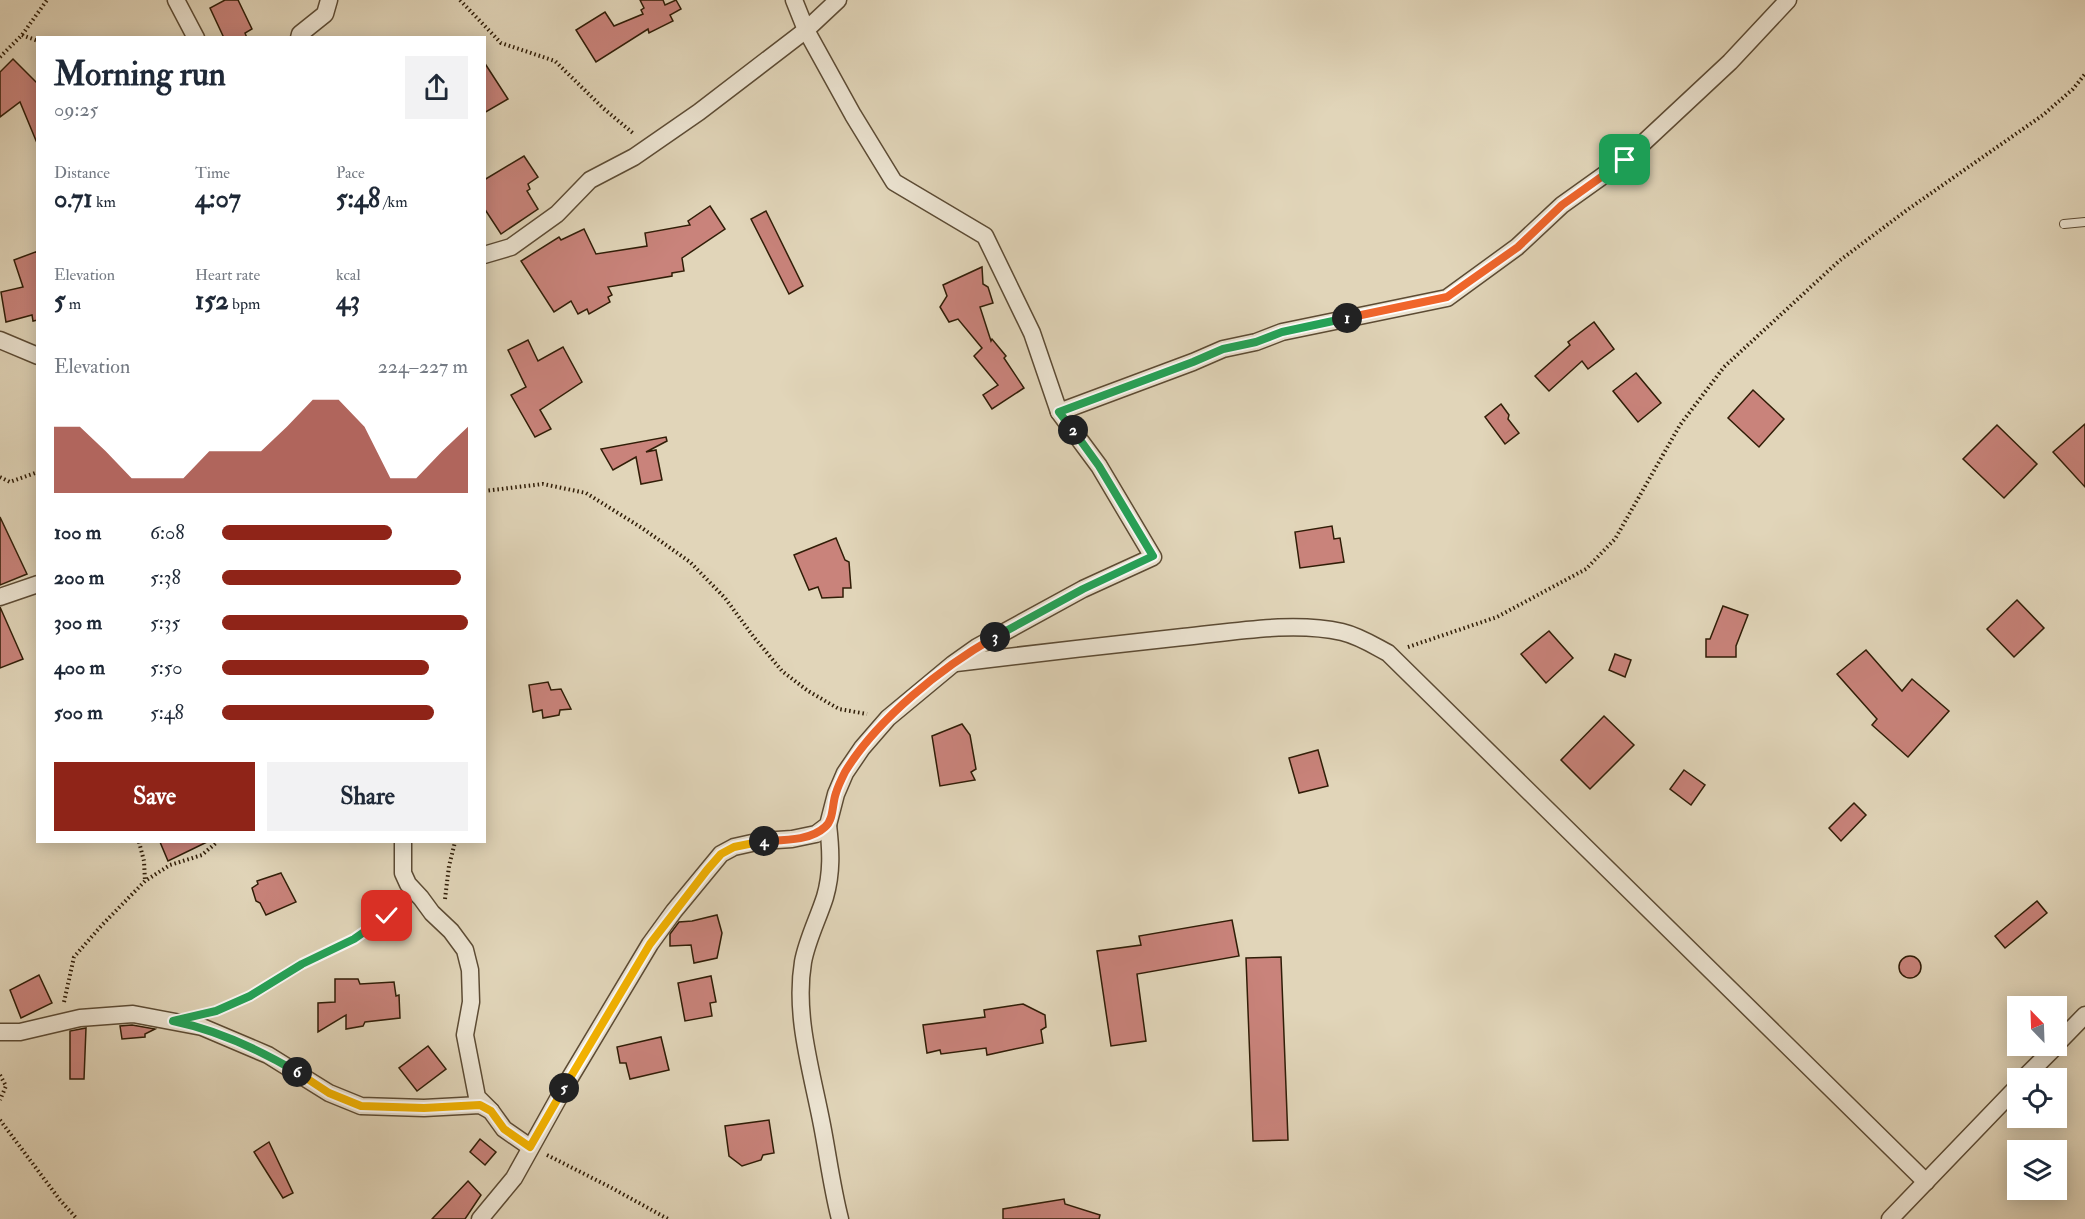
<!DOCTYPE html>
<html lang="en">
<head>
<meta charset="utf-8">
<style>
  :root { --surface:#fff; --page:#f2f2f3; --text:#1f2937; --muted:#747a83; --accent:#8f2418 }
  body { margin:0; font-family:"IM FELL Double Pica",serif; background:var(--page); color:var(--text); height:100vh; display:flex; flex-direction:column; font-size:22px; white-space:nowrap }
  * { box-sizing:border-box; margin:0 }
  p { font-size:20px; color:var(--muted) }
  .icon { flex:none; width:33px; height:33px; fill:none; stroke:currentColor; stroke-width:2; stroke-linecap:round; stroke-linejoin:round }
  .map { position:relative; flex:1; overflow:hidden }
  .sheet { position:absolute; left:36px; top:36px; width:450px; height:807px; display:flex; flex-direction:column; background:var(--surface); border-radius:0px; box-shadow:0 3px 15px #0003 }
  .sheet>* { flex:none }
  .needle { width:39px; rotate:337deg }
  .tools { position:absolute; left:2007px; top:996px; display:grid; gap:12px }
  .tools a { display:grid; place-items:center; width:60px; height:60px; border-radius:0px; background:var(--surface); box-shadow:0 3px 15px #0003; font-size:30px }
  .pin { position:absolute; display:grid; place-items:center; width:51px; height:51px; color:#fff; margin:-26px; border-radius:12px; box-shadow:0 3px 9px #0006 }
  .km { position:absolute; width:30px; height:30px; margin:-15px; border-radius:50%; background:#222; color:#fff; font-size:16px; line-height:30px; text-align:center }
  .round { display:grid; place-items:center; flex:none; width:63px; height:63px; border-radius:0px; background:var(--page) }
  .overview { display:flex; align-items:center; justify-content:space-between; height:102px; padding:0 18px }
  h1 { font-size:33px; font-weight:800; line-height:45px }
  .figures { display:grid; grid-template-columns:repeat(3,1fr); gap:9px; height:102px; padding:6px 18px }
  .figures div { display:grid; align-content:center }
  .figures b { font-size:26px; font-weight:800 }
  .figures small { font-size:16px; font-weight:400 }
  .figures p { font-size:16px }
  .chart { height:168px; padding:12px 18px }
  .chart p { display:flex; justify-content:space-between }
  .chart svg { width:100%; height:108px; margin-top:6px; fill:var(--accent); opacity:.7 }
  .button { display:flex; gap:12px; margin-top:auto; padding:12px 18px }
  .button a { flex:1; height:69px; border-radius:0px; background:var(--accent); color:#fff; font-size:24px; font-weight:800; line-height:69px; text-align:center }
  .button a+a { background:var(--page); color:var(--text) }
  ul { padding:0 18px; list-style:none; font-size:20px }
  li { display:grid; grid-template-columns:96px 72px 1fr; align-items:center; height:45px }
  li i { height:15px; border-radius:8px; background:var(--accent) }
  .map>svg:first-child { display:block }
  .building { fill:#c9837b; stroke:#301d07; stroke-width:1.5 }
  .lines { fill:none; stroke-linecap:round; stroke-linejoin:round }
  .service-casing { stroke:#5c4b34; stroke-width:10 }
  .minor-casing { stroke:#5c4b34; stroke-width:19 }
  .path { stroke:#301d07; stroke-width:4; stroke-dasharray:1.5 3; stroke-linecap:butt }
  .service { stroke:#ece4d2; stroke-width:8 }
  .minor { stroke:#ece4d2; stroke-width:16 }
  .split-1-casing { stroke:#fff; stroke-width:12 }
  .split-2-casing { stroke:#fff; stroke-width:12 }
  .split-3-casing { stroke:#fff; stroke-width:12 }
  .split-4-casing { stroke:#fff; stroke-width:12 }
  .split-5-casing { stroke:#fff; stroke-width:12 }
  .split-6-casing { stroke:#fff; stroke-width:12 }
  .split-7-casing { stroke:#fff; stroke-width:12 }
  .split-1 { stroke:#f0652b; stroke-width:8 }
  .split-2 { stroke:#22a559; stroke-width:8 }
  .split-3 { stroke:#22a559; stroke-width:8 }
  .split-4 { stroke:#f0652b; stroke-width:8 }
  .split-5 { stroke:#f5b400; stroke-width:8 }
  .split-6 { stroke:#f5b400; stroke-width:8 }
  .split-7 { stroke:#22a559; stroke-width:8 }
</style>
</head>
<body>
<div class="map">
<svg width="2085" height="1219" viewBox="0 0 2085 1219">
  <rect width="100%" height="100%" fill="#e1d5b9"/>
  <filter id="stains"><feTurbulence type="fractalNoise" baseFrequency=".00333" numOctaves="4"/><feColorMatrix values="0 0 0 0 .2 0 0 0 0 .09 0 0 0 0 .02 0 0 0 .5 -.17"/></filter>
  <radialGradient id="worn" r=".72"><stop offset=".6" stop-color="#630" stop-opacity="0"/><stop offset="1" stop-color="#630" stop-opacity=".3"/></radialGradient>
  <g class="building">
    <path d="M225,0H238L252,29L245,33L247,38H224L210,8Z"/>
    <path d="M640,0H663L665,5L676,0L681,9L670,15L673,21L649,33L648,29L596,62L576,30L605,12L614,26L643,14L641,10L644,8Z"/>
    <path d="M13,59L38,84L37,143L20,102L0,117V72Z"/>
    <path d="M484,62L508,99L484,113Z"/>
    <path d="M524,156L538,177L528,184L530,189L527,191L538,209L501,234L484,208V180Z"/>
    <path d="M710,206L725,229L682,258L684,271L672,273V276L608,287L612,295L608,297L610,302L589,314L587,309L578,314L571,301L554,312L521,261L559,237L561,240L584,229L596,254L647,246L645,233L690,225L688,221Z"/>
    <path d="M766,211L803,286L789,294L751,219Z"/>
    <path d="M38,251V320L33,321L32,315L6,322L1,292L23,287L14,260Z"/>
    <path d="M982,267L983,284L988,287L993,303L980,307L991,341L992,339L1006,356L1004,358L1024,388L992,409L983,395L998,385L974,356L982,348L958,319L949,322L940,307L947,296L943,285Z"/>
    <path d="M1594,322L1614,349L1588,369L1582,361L1549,391L1535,376L1570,345L1568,342Z"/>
    <path d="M528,340L538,361L563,347L582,382L540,410L551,429L535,437L511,395L526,387L508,350Z"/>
    <path d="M1636,373L1661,403L1638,422L1613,391Z"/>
    <path d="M1753,390L1784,419L1759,447L1728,418Z"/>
    <path d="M1501,404L1509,415L1508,419L1519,433L1505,444L1485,417Z"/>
    <path d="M2085,424V487L2053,452Z"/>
    <path d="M1997,425L2037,464L2004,498L1963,459Z"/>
    <path d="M666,437L667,441L646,452L656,450L662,480L641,484L636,457L613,470L601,449Z"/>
    <path d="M0,517L27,574L0,585Z"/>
    <path d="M1332,526L1334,539L1340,538L1344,562L1300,568L1295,532Z"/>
    <path d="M836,538L845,560L849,562L851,588H843V597L822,598L818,587L809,590L794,555Z"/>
    <path d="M2017,600L2044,628L2014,657L1987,629Z"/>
    <path d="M1723,606L1748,615L1736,646V657H1706V639H1710Z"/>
    <path d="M0,607L23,659L0,668Z"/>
    <path d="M1549,631L1573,658L1546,683L1521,654Z"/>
    <path d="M1866,650L1902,691L1912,679L1949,711L1908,757L1872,725L1877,719L1837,674Z"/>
    <path d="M1615,654L1631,660L1625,677L1609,670Z"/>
    <path d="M548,682L551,690L561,689L571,709L560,710L559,715L543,718L542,710L533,712L529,685Z"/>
    <path d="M1604,716L1634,745L1590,789L1561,760Z"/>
    <path d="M962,724L970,735L976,769L971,772L975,780L940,786L932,736Z"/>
    <path d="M1318,750L1328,786L1299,793L1289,758Z"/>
    <path d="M1684,770L1705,785L1691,805L1670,789Z"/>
    <path d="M1854,803L1866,815L1841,841L1829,828Z"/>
    <path d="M160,842H207L168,861Z"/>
    <path d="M281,873L296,902L266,915L260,903L256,901L252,888L258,884L257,881Z"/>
    <path d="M2037,901L2047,913L2005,948L1995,936Z"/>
    <path d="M717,915L722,933L717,958L694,963L691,945L670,946V934L679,922L692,921Z"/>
    <path d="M1232,920L1239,956L1137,974L1146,1041L1111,1046L1097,951L1141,945L1139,936Z"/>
    <circle cx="1910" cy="967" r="11"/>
    <path d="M1281,957L1288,1140L1253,1141L1246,958Z"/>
    <path d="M39,975L52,1003L21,1018L10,990Z"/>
    <path d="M711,976L716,1002L710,1003L712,1016L685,1021L678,983Z"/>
    <path d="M335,979H358L360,984L394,982L396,996L399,995L400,1018L365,1022L363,1026L346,1029V1015L318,1032V1003L335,1002Z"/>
    <path d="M1023,1004L1045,1015L1046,1027L1041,1030L1043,1043L987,1055L986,1048L941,1054L940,1050L927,1053L923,1025L985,1017L984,1010Z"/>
    <path d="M132,1025L155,1029L145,1034V1037L122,1039L120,1026Z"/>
    <path d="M86,1028L84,1079H70V1031Z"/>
    <path d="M661,1037L669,1070L630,1079L626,1063H620L617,1047Z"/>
    <path d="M428,1046L446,1069L417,1091L399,1068Z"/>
    <path d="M769,1120L774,1153L763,1155L761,1160L742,1166L729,1156L725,1126Z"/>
    <path d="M480,1139L496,1152L485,1165L470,1152Z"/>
    <path d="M269,1142L293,1193L283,1198L254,1152Z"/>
    <path d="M468,1181L481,1195L465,1219H432Z"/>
    <path d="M1064,1199L1065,1204L1100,1215L1099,1219H1003V1209Z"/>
  </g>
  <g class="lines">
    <defs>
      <path id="service" d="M2064,224L2085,222"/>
      <g id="minor">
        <path d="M176,0L196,38"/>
        <path d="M299,38L300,34L325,14L329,0"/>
        <path d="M484,255L511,247L557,214L590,180L634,157L699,112L806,30L838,0"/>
        <path d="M0,340L38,356"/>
        <path d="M1059,412L1193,362L1223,349L1256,342L1282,332L1447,298L1517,247L1562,205L1625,160L1730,62L1788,0"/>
        <path d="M0,597L38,584"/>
        <path d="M956,663C1032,654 1107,645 1183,637C1233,632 1293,621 1342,632C1359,636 1373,645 1388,653L1926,1182"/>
        <path d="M828,825C831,850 832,873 825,897C818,919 807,940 803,962C794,1016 812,1072 822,1125C828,1156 832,1188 840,1219"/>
        <path d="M403,842V873L408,884L421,898L432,913L451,931L465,950L470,970L471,1002L465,1035L477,1097L491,1111L504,1129L530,1147"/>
        <path d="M0,1032H20L80,1018L133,1014L202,1027L268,1055L329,1093L361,1106L424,1108L480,1105L491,1111"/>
        <path d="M2056,1045L2085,1015"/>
        <path d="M2024,1078L2056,1046"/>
        <path d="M480,1219L514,1178L568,1081L650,944L674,911L721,854L734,847L761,841L792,839L816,834L828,825L836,794L845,773L862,748L888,718L953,664L977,647L1083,589L1153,557L1099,466L1059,412L1032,333L985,236L894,182L853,115L806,30L794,0"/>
        <path d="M1890,1219L2018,1086"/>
      </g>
    </defs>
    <use href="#service" class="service-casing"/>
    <use href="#minor" class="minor-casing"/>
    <g class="path">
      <path d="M460,0L501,43L555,61L603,108L634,134"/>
      <path d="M22,35L38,41"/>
      <path d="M0,57L22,35L47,0"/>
      <path d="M0,477L10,482L38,472"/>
      <path d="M484,491L543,484L586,493L642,528L690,562L725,598L753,636L782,671L808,691L839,709L867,714"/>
      <path d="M1408,647L1497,617L1586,569L1615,539L1680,425L1724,367L1839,261L1907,210L2043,115L2073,89L2085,74"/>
      <path d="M139,842L144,861L145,881"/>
      <path d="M445,899L449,866L455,842"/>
      <path d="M64,1002L74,957L102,925L145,881L170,865L202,855L217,842"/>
      <path d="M215,1012L250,996L302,964L354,939L387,916L398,899"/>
      <path d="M0,1075L6,1086L0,1100"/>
      <path d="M0,1120L60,1200L77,1219"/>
      <path d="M547,1155L610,1187L668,1219"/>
    </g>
    <use href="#service" class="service"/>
    <use href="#minor" class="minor"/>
  </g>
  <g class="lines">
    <defs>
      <path id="split-1" d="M1347,318L1447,297L1518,247L1562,205L1625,160"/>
      <path id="split-2" d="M1073,430L1059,412L1193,362L1223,349L1256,342L1282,332L1347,318"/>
      <path id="split-3" d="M995,637L1083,589L1153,556L1099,466L1073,430"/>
      <path id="split-4" d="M764,841C784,840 810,841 825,827C834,820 832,803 836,793C838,786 842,778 845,772C877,719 942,667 995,637"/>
      <path id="split-5" d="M564,1088L650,944L707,870L721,854L734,847L764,841"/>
      <path id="split-6" d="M297,1072L329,1093L361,1106L424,1108L480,1105L491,1111L504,1129L530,1147L564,1088"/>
      <path id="split-7" d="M297,1072C258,1049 217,1030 173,1021L216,1011L250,996L302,964L354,939L387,916"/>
    </defs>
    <use href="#split-1" class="split-1-casing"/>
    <use href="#split-2" class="split-2-casing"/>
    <use href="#split-3" class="split-3-casing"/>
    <use href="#split-4" class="split-4-casing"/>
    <use href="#split-5" class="split-5-casing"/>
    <use href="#split-6" class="split-6-casing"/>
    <use href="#split-7" class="split-7-casing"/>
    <use href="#split-1" class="split-1"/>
    <use href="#split-2" class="split-2"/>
    <use href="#split-3" class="split-3"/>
    <use href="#split-4" class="split-4"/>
    <use href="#split-5" class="split-5"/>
    <use href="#split-6" class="split-6"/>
    <use href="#split-7" class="split-7"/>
  </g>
  <rect width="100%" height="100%" filter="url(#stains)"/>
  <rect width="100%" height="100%" fill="url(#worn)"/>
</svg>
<div class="tools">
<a><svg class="needle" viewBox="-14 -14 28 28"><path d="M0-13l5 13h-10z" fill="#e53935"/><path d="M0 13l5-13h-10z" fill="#747a83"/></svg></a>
<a><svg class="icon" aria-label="locate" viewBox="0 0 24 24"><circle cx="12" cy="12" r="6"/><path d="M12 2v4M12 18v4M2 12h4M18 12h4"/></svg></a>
<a><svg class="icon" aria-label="layers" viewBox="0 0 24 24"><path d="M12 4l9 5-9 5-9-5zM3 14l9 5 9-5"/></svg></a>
</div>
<div class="pin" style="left:1625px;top:160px;background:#1e9e55"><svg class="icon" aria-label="arrive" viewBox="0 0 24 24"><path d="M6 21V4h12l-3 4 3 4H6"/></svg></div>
<div class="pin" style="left:387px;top:916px;background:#d93025"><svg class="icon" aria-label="check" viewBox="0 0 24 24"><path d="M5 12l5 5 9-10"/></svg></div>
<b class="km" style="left:1347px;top:318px">1</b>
<b class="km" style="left:1073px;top:430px">2</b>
<b class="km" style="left:995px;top:637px">3</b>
<b class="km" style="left:764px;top:841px">4</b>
<b class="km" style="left:564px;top:1088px">5</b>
<b class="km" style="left:297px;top:1072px">6</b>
<section class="sheet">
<div class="overview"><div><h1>Morning run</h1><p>09:25</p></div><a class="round"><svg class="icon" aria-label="share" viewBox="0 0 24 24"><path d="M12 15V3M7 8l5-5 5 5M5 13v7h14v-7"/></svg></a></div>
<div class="figures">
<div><p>Distance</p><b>0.71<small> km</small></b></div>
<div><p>Time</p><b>4:07</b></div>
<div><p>Pace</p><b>5:48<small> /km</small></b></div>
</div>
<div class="figures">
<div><p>Elevation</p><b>5<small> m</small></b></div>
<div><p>Heart rate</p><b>152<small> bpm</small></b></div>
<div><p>kcal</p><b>43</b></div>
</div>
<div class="chart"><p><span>Elevation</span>224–227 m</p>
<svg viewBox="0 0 160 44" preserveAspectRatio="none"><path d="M0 44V17L10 17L20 27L30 38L40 38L50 38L60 27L70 27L80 27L90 17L100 6L110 6L120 17L130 38L140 38L150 27L160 17V44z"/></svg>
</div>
<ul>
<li><b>100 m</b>6:08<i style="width:69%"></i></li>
<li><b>200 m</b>5:38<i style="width:97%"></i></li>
<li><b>300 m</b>5:35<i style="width:100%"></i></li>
<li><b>400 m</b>5:50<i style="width:84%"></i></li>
<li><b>500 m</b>5:48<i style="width:86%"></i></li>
</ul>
<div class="button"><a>Save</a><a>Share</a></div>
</section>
</div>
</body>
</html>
